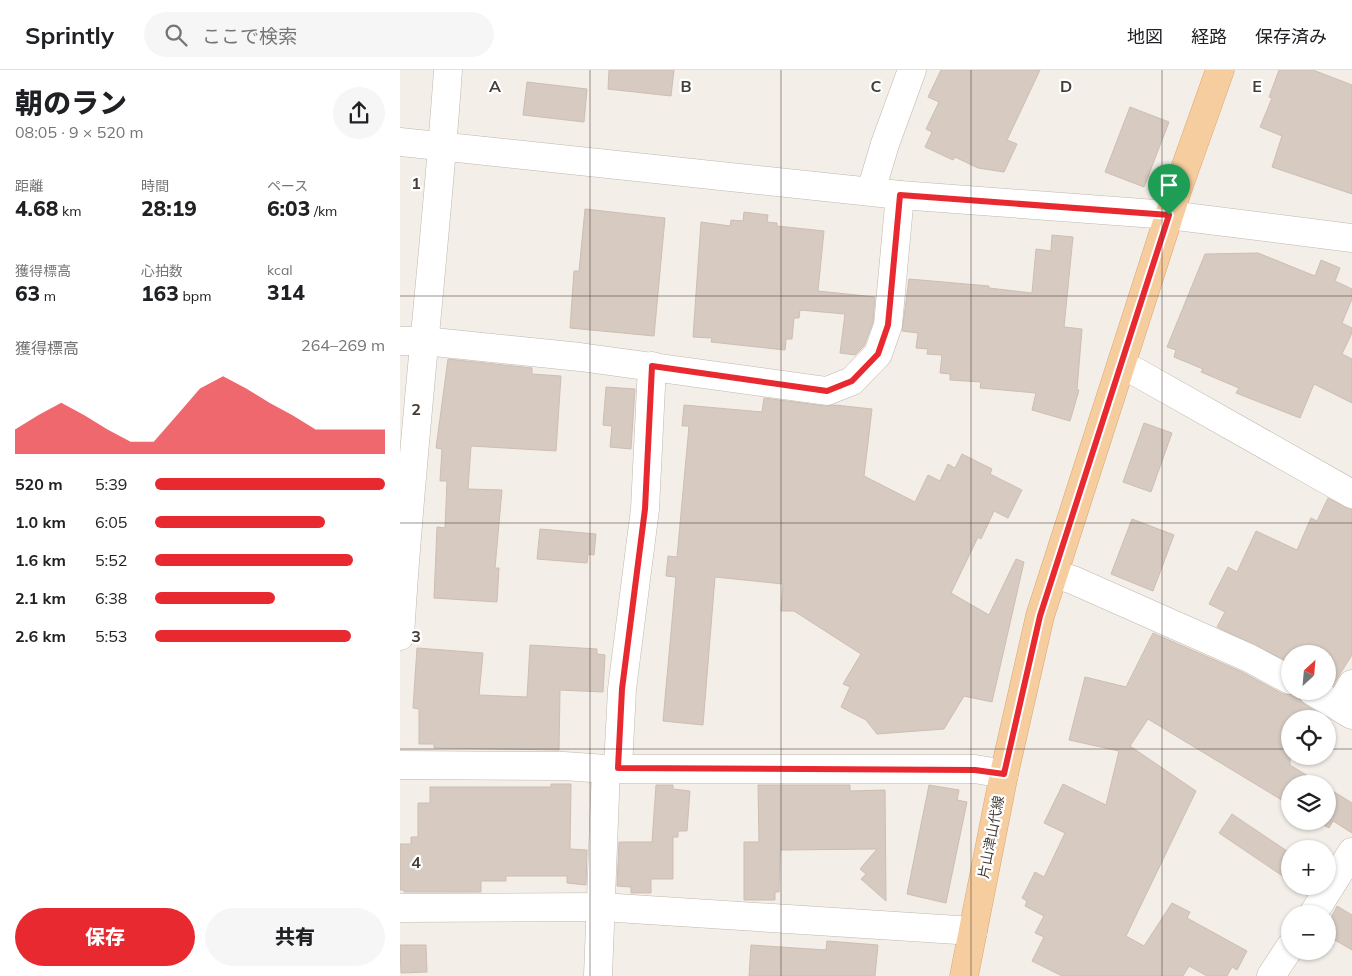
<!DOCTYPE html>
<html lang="ja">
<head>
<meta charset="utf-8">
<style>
  :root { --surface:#fff; --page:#f6f6f6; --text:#202124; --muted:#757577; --line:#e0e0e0; --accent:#e82930 }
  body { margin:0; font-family:Mulish,"Noto Sans JP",sans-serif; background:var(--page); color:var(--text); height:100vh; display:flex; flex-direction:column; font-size:19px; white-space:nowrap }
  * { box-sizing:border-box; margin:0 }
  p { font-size:16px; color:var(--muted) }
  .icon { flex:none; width:28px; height:28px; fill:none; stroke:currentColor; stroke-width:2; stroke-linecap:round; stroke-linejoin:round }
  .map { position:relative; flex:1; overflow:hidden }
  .sheet { display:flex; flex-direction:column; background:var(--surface); width:400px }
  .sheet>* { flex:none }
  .needle { width:32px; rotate:26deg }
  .tools { position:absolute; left:881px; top:575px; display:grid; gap:10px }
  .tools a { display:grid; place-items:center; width:55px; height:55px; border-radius:50%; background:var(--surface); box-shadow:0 1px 4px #0004; font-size:25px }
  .pin { position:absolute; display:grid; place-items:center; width:42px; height:42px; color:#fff; margin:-51px -21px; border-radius:50% 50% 50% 0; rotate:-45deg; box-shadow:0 0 5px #0007 }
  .pin .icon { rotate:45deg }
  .round { display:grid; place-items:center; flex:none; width:52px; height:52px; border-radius:26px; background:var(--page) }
  .overview { display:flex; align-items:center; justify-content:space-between; height:85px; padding:0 15px }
  h1 { font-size:28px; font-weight:800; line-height:38px }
  .figures { display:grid; grid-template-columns:repeat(3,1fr); gap:8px; height:85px; padding:5px 15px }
  .figures div { display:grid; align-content:center }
  .figures b { font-size:21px; font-weight:800 }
  .figures small { font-size:14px; font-weight:400 }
  .figures p { font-size:14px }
  .chart { height:140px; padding:10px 15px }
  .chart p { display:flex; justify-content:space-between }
  .chart svg { width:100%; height:90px; margin-top:5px; fill:var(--accent); opacity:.7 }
  .action { display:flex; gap:10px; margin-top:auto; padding:10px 15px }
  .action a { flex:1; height:58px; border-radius:30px; background:var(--accent); color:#fff; font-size:20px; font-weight:800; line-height:58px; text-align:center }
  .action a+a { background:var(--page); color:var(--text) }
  ul { padding:0 15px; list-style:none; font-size:16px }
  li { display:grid; grid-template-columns:80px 60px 1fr; align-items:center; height:38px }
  li i { height:12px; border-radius:6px; background:var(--accent) }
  header { display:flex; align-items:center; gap:30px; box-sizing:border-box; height:70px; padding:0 25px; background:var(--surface); border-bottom:1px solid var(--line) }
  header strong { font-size:24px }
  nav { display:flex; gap:28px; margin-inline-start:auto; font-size:18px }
  .search { width:350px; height:45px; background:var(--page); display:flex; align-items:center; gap:12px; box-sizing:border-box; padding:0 18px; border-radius:28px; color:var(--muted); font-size:19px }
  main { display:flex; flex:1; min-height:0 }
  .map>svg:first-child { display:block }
  .building { fill:#d6cac1; stroke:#cebeb2 }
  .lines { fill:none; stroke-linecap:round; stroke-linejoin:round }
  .minor-casing { stroke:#c0b7ae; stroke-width:29 }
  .major-casing { stroke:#daa66f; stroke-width:29 }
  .minor { stroke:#fff; stroke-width:28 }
  .major { stroke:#f6cd9e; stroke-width:28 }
  .route-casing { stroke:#fff; stroke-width:10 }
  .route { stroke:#e82930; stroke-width:6 }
  .grid { fill:none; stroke:#453d37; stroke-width:1; stroke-opacity:0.55 }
  .labels { text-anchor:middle; stroke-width:4.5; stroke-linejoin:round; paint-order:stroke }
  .street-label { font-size:14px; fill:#453d37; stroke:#fff }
  .grid-label { font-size:16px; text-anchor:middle; font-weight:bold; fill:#453d37; stroke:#fff; stroke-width:4.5; stroke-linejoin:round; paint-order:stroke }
</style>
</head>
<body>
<header>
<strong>Sprintly</strong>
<div class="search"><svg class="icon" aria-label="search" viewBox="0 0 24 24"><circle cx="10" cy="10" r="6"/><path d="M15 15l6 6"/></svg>ここで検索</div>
<nav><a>地図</a><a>経路</a><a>保存済み</a></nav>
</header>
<main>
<section class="sheet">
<div class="overview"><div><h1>朝のラン</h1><p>08:05 · 9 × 520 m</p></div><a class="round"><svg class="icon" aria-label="share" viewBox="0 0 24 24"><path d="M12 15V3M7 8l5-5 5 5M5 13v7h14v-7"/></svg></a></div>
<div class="figures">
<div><p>距離</p><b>4.68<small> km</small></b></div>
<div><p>時間</p><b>28:19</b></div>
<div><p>ペース</p><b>6:03<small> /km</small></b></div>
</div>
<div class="figures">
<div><p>獲得標高</p><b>63<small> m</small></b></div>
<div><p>心拍数</p><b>163<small> bpm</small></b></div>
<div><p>kcal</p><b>314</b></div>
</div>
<div class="chart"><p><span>獲得標高</span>264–269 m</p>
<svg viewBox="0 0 160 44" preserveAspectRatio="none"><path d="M0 44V32L10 25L20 19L30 25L40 32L50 38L60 38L70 25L80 12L90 6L100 12L110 19L120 25L130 32L140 32L150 32L160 32V44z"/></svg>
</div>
<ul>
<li><b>520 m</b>5:39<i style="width:100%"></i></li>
<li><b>1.0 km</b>6:05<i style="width:74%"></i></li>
<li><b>1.6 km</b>5:52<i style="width:86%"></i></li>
<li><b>2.1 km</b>6:38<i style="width:52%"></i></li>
<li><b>2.6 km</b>5:53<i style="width:85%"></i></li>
</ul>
<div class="action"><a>保存</a><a>共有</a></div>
</section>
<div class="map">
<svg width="952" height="906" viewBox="0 0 952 906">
  <rect width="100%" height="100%" fill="#f3eee8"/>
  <g class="building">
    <path d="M209,0H274L271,26L208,19Z"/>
    <path d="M541,0H640L607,70L617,74L604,102L578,98L555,87L553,90L525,77L532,62L526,59L539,32L528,27Z"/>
    <path d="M879,0H913L952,15V124L872,97L882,66L860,57L872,28L869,27Z"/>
    <path d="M127,12L187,19L184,52L123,45Z"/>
    <path d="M730,37L769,52L744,117L705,102Z"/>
    <path d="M185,139L265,148L254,266L170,258L174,201H179Z"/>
    <path d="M344,142L368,145L367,152L377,153V156L424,161L418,221L475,227L473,252L464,276L455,285L440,283L445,244L400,240L399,248H394L392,269H386L385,280L311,272L312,268L293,267L301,152L330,156L331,150L343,151Z"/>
    <path d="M652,165L673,167L664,257L682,259L677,320H679L670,351L632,340L636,323L580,318L581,312L550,310V304L540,303L542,285L527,284L528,279L516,278L518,263L502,261L509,209L589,216V218L632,223L636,179L651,181Z"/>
    <path d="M858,183L915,206L921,190L940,198L935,211L952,219V229L942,253L952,258V263L942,284L952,289V333L914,314L900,348L836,323L839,318L801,302L803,299L774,287L776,280L767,277L805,184Z"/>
    <path d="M48,289L132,298V304L161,306L156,381L71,376L68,419L102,420L95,498H99L97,532L34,528L37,457L45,458L47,411H40L42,379L36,378Z"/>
    <path d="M206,317L235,319L231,379L210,377L212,356L203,355Z"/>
    <path d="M364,328L425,336L435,335L472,339L464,406L515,432L528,405L540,411L548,394L555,398L562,384L592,399L590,404L622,420L608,448L594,441L581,469L578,467L551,523L589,545L616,489L624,492L592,632L564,626L544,659L477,664L466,650L441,637L450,617L443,614L461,584L394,541H381L383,514L315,507L303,655L263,651L276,507L266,506L268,486L277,487L289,356H282L284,335L362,342Z"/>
    <path d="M744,353L772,363L751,422L723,412Z"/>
    <path d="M928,428L952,440V585L933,615L928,612V584H890L889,592L817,557L825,542L809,534L828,497L837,502L856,461L897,480L911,448L917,451Z"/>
    <path d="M732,449L774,465L753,521L711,504Z"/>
    <path d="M140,459L196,464L194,485L188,484L187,493L137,489Z"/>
    <path d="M753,563L842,602L883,624H897L904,634L928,649H890V695L921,714H890V735L748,649L730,676L796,721L726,866L744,876L772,833L790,842L787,848L847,881L837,900L832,897L827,906H807L789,896L783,906H662L632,891L644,867L635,863L644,846L625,836L627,831L622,828L635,802L644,807L665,763L644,753L663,714L706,735L719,681L669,670L685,607L726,617Z"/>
    <path d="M130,575L197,579V584L205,585L203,622L160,620L159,680L34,678V674H19V639L13,638L17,578L83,583L79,625L127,627Z"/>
    <path d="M151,714H171L170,779L187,780L186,815L167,813V806H106V811H81V822H4V820H0V774H11V767H18V733H30V717H151Z"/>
    <path d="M256,715H273V719L290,721L287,761H278V767H273V809H251V823H231V817L217,816L219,772H252Z"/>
    <path d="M358,715H450V721L485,720L486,831L461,809L466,804L460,799L477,779L380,780L379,822H375V830H344V772H359Z"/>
    <path d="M529,715L559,720L557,730L567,732L546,833L507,824Z"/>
    <path d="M928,718L952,733V763L933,751L929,758L917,751H928Z"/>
    <path d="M832,744L890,783V811L819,763Z"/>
    <path d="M937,836L952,845V880L928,866V854Z"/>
    <path d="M427,871L478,875L475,906H349L351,875L426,880Z"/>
    <path d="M0,875H26L27,902L1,903Z"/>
  </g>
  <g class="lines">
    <defs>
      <g id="minor">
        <path d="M0,72L500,125L769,145L952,168"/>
        <path d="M471,121L485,74L512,0"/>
        <path d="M0,271H24L180,287L427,321L452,311L478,284L488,255L500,125"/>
        <path d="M721,295L738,303L952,424"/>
        <path d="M654,504L673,510L849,588L890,610"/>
        <path d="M0,566C11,377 35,189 48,0"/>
        <path d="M912,621L952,645"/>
        <path d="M939,636L952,614"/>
        <path d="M0,695L164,696L206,699H575L604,704"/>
        <path d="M218,698L222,619L245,439L252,296"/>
        <path d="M0,838L201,837L573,861"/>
        <path d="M913,844L952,782"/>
        <path d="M198,906L206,699"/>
        <path d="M871,906L890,877"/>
      </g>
      <path id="major" d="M564,906L604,704L640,546L777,121L820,0"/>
    </defs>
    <use href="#minor" class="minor-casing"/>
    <use href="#major" class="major-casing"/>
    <use href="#minor" class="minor"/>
    <use href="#major" class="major"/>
  </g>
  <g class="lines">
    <defs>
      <path id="route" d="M500,125L769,145L640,546L604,704L575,700L218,698L222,619L245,439L252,296L427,321L452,311L478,284L488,255Z"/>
    </defs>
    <use href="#route" class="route-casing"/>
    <use href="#route" class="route"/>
  </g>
  <path class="grid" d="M190,0V906M381,0V906M571,0V906M762,0V906M0,226H952M0,453H952M0,679H890M928,679H952"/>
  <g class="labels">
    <g class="street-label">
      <text transform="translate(591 767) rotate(-79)" y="5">片山津山代線</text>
    </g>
  </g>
  <g class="grid-label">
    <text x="95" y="22">A</text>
    <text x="286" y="22">B</text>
    <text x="476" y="22">C</text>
    <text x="666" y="22">D</text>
    <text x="857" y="22">E</text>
    <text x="16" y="119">1</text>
    <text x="16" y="345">2</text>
    <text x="16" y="572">3</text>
    <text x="16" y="798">4</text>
  </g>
</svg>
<div class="tools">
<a><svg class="needle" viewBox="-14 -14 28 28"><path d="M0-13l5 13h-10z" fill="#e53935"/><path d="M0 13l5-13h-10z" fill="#757577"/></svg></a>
<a><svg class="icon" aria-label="locate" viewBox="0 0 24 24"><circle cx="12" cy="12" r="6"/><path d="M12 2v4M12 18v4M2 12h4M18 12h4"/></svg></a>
<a><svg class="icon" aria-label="layers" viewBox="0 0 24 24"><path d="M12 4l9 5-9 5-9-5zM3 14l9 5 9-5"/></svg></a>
<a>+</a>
<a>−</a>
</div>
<div class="pin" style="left:769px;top:145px;background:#1e9e55"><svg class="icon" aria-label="arrive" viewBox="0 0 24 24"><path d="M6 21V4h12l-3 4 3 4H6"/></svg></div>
</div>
</main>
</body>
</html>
